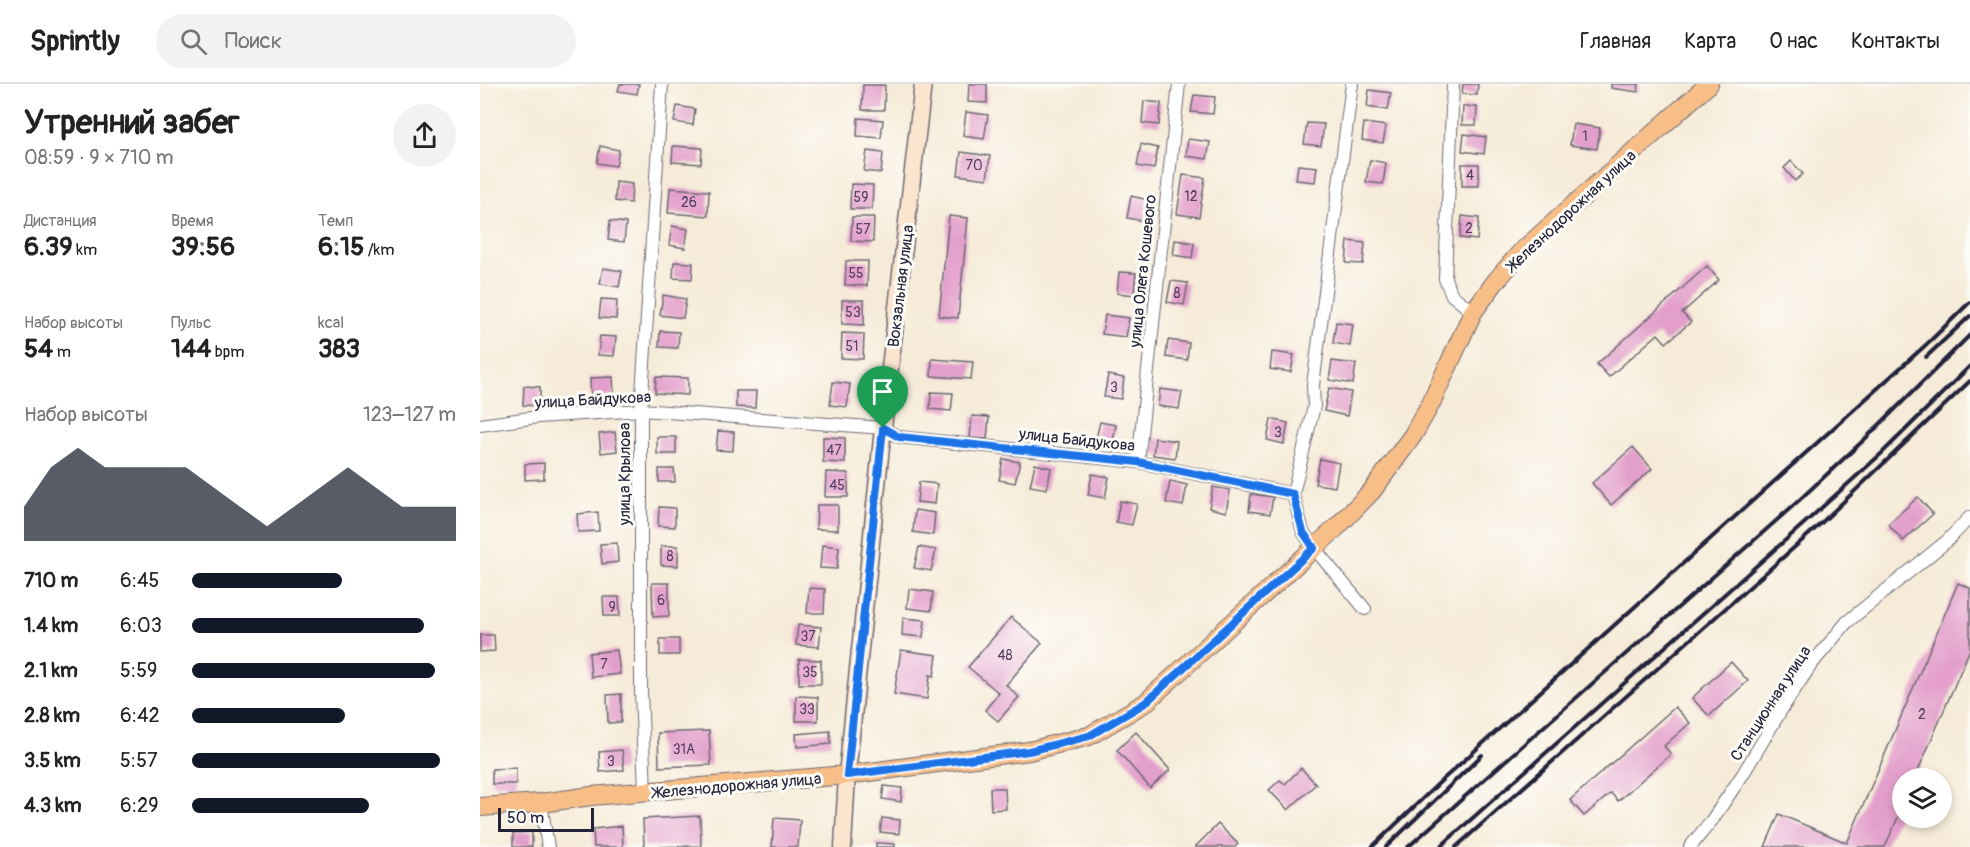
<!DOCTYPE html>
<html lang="ru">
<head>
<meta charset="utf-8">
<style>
  :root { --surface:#fff; --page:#f2f2f2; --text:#222; --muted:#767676; --line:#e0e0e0; --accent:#111827 }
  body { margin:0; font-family:Pangolin,sans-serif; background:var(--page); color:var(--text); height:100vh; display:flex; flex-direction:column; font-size:22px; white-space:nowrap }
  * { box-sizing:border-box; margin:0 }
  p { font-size:20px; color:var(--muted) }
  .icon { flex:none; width:33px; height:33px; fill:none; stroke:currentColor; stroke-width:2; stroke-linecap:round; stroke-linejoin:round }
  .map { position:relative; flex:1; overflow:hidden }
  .drawer { display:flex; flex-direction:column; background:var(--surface); width:480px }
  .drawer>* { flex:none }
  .controls { position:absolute; left:1412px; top:684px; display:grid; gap:12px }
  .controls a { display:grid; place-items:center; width:60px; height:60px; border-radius:50%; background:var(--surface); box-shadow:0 3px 9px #0003; font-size:30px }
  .scale { position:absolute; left:18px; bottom:15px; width:96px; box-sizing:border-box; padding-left:6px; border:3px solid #22223b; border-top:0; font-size:16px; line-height:21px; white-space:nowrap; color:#22223b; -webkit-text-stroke:4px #fdfcf7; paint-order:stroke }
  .pin { position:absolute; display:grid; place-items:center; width:51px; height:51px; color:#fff; margin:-62px -26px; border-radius:50% 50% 50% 0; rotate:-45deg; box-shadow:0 0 6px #0007 }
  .pin .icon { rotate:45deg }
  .round { display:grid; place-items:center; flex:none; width:63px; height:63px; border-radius:32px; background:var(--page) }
  .headline { display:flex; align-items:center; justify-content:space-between; height:102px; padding:0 24px }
  h1 { font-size:33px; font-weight:700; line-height:45px }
  .stats { display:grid; grid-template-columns:repeat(3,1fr); gap:9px; height:102px; padding:6px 24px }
  .stats div { display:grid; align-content:center }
  .stats b { font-size:26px; font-weight:700 }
  .stats small { font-size:16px; font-weight:400 }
  .stats p { font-size:16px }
  .chart { height:168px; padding:12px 24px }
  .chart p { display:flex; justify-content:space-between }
  .chart svg { width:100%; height:108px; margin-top:6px; fill:var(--accent); opacity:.7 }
  ul { padding:0 24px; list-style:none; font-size:20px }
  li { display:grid; grid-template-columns:96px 72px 1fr; align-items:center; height:45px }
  li i { height:15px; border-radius:8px; background:var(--accent) }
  header { display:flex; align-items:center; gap:36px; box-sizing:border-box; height:84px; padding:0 30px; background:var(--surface); border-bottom:2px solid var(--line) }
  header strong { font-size:28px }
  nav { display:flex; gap:33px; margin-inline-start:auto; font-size:21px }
  .search { width:420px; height:54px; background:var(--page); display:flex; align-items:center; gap:15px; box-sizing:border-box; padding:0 21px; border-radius:33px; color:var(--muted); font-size:22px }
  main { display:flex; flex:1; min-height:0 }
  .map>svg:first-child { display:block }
  .building { fill:#e39fcb }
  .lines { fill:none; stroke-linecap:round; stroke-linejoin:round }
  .street-casing { stroke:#6c6872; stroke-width:14 }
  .secondary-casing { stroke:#6c6872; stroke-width:19 }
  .primary-casing { stroke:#6c6872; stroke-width:20 }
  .street { stroke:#fff; stroke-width:12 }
  .secondary { stroke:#fce5cf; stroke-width:16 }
  .primary { stroke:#f7be88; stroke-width:18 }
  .rail { stroke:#22223b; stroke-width:4 }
  .route-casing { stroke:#fff; stroke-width:12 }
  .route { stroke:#1a73e8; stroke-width:8 }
  .labels { text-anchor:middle; stroke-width:6; stroke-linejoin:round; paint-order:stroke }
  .number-label { font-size:14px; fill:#52415f }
  .street-label { font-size:16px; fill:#22223b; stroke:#fdfcf7 }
</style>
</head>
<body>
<header>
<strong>Sprintly</strong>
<div class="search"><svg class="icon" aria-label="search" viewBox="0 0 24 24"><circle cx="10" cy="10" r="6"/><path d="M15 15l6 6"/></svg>Поиск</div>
<nav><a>Главная</a><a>Карта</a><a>О нас</a><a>Контакты</a></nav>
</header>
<main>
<section class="drawer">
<div class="headline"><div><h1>Утренний забег</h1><p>08:59 · 9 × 710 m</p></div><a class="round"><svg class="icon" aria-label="share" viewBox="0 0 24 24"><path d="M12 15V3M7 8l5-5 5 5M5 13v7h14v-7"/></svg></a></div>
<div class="stats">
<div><p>Дистанция</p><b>6.39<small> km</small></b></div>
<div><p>Время</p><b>39:56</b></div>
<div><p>Темп</p><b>6:15<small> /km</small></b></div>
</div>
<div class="stats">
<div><p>Набор высоты</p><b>54<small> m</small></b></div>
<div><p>Пульс</p><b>144<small> bpm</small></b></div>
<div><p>kcal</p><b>383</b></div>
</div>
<div class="chart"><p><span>Набор высоты</span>123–127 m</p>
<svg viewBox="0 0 160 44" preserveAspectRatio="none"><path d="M0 44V30L10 14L20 6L30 14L40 14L50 14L60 14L70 22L80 30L90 38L100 30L110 22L120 14L130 22L140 30L150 30L160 30V44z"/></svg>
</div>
<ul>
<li><b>710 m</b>6:45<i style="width:57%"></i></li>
<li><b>1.4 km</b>6:03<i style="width:88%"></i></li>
<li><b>2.1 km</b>5:59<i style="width:92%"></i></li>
<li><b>2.8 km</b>6:42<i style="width:58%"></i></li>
<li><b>3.5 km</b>5:57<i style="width:94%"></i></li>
<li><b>4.3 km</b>6:29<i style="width:67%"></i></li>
</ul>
</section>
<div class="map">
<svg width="1490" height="763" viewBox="0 0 1490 763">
  <rect width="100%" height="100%" fill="#fdfcf7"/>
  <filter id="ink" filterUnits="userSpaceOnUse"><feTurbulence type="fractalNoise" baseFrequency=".0167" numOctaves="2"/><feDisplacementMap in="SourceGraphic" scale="12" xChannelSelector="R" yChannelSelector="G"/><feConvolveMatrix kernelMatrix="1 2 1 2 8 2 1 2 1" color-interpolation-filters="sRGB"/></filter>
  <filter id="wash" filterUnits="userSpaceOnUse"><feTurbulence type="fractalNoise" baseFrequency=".008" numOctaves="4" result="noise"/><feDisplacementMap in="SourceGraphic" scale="24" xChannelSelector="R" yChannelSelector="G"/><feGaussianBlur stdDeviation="1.35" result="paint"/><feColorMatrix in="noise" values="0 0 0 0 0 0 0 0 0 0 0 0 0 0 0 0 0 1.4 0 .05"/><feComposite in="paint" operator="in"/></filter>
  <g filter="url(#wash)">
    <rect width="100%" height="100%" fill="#f6ebd8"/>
    <g id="blocks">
      <g class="building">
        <path d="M140,0H159L157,10L138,7Z"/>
        <path d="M489,0H507V19L488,18Z"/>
        <path d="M983,0H998L997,11L982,10Z"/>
        <path d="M1131,0H1159L1158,8L1131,4Z"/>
        <path d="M383,1H405L404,26H382Z"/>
        <path d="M889,6L911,9L908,26L887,23Z"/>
        <path d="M714,11L735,13L733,30L711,28Z"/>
        <path d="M664,17L681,19L679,41L662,39Z"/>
        <path d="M197,22L215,25L213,41L194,38Z"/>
        <path d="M983,22L997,23L996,41H982Z"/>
        <path d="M486,28L508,31L504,55L483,52Z"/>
        <path d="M378,34L403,36L401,54L377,52Z"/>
        <path d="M827,39L844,40L841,62L824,60Z"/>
        <path d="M884,39L906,42L903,59L882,56Z"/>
        <path d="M1093,40L1120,44L1117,65L1090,61Z"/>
        <path d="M984,50L1006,53L1004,70L982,67Z"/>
        <path d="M708,55L730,58L727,75L706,72Z"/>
        <path d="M661,60L678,64L674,85L657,82Z"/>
        <path d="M120,62L139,66L136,82L117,79Z"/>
        <path d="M193,62L222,64L221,80L192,78Z"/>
        <path d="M387,67L403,69L401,89L384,87Z"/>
        <path d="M481,68L510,72L507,95L478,91Z"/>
        <path d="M890,76L906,79L903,100L886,98Z"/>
        <path d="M1311,77L1323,90L1315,97L1304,84Z"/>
        <rect x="982" y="80" width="17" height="22"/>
        <path d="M818,81L837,83L835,98L816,96Z"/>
        <path d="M703,91L725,94L719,133L697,130Z"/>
        <path d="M136,98L152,100L151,119L135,117Z"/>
        <path d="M371,100L393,101L392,125H370Z"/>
        <path d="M190,104L229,107L228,132L188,129Z"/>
        <path d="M651,112L668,116L664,137L647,134Z"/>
        <path d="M469,132L488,134L478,234L459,232Z"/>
        <path d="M982,132L999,134L997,156L980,154Z"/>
        <path d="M372,133H394L393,158L371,157Z"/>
        <path d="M130,137L146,139L144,158L128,156Z"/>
        <path d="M192,142L208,145L205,164L189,161Z"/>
        <path d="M695,156L714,159L712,174L693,171Z"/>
        <path d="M868,157L885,159L883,180L866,179Z"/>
        <path d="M366,177H388L387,202L365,201Z"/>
        <path d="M194,178L213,179L212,195L193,194Z"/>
        <path d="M1227,182L1239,196L1202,229L1211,238L1186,259L1178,250L1129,293L1117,280Z"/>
        <path d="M123,184L142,187L139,203L120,200Z"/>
        <path d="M639,188L656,189L654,211L637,209Z"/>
        <path d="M691,197L708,199L704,221L687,218Z"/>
        <path d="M183,211L206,215L203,234L180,231Z"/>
        <path d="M121,215L137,216L136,235L119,234Z"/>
        <path d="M362,216H384V241L362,240Z"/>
        <path d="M625,231L649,234L646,253L622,250Z"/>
        <path d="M856,238L873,240L870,262L853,259Z"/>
        <path d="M180,247L199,248L198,264L179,263Z"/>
        <path d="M362,249L384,250L383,275L361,274Z"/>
        <path d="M120,252L136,253L134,272L118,271Z"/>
        <path d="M688,256L709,259L707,276L686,273Z"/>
        <path d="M792,268L814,271L811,288L790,285Z"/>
        <path d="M452,275L493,278L491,295L451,292Z"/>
        <path d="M852,277L876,280L873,300L849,296Z"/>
        <path d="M628,291L644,294L641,315L624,313Z"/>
        <path d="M133,293L134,312L111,313L110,294Z"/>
        <path d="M176,293L208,294V311L175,309Z"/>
        <path d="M353,298L370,300L367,323L350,321Z"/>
        <path d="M44,302L60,303V322L43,321Z"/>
        <path d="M849,304L871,308L867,332L844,327Z"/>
        <path d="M680,305L702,308L699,325L678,322Z"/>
        <path d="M256,307H276L275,324L256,323Z"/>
        <path d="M451,308L473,309L471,327L450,325Z"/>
        <path d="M492,332L509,333L507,355L490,354Z"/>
        <path d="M791,335L808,339L804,360L787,356Z"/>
        <path d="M620,338L636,341L632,362L615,359Z"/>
        <path d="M238,347L254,348L253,367L236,366Z"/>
        <path d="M135,348L137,367L121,369L119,350Z"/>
        <rect x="177" y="353" width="19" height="17"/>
        <path d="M343,353L365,354V379L343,378Z"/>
        <path d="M675,354L697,357L695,374L673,371Z"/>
        <path d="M1153,363L1172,385L1131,421L1112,399Z"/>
        <path d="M523,375L540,378L535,399L519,396Z"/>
        <path d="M840,375L859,379L855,403L835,400Z"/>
        <path d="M64,379V395L45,396V380Z"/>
        <path d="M555,380L571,384L567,405L550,402Z"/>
        <path d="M179,385H194L195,398H179Z"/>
        <path d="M346,388L368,389V413H345Z"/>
        <path d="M612,390L629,393L625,414L608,411Z"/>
        <path d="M690,397L707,401L703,422L686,419Z"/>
        <path d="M439,398L457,400L455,420L437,418Z"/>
        <path d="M733,403L750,406L746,428L729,424Z"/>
        <path d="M771,410L793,413L790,430L769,427Z"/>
        <path d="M1438,413L1453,430L1423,457L1408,440Z"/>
        <path d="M640,417L657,420L652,441L636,438Z"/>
        <path d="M337,421H358V446L336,445Z"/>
        <path d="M179,423L195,424V443L178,442Z"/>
        <path d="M435,426L455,429L453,451L433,448Z"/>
        <path d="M118,428L119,447L98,448L97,430Z"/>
        <path d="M137,459L138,478L122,480L120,460Z"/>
        <path d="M342,461L359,463L357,485L340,484Z"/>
        <path d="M181,462H198V482L181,481Z"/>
        <path d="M439,463L456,466L451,487L434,484Z"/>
        <path d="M172,499H189V532L173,533Z"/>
        <path d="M1478,499L1490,504V565L1435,694H1422V724L1405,763H1285L1299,730L1367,759Z"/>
        <path d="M329,504L345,505L344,529H327Z"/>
        <path d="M429,505L453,508L451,527L427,524Z"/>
        <path d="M123,513H139L140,532H124Z"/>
        <path d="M531,533L562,559L526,601L539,613L518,637L505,626L519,609L488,583Z"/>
        <path d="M423,534L445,536L443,553L422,551Z"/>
        <path d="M318,541L341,543L339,563L316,561Z"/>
        <path d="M0,551H14L15,567L0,568Z"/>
        <rect x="180" y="555" width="19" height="16"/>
        <path d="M137,566L140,590L111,593L109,569Z"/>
        <path d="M421,566L457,571L454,592L450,591L447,615L414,610Z"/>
        <path d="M319,575L341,576V600H319Z"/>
        <path d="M1251,578L1268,597L1229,632L1212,614Z"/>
        <path d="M141,610V638L128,639L127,611Z"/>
        <path d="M316,612L338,613V637H316Z"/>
        <path d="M1195,623L1210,639L1184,662L1191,670L1138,717L1131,709L1104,732L1090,716Z"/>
        <path d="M229,647L231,681L179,683L178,649Z"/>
        <path d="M350,647L351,660L317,663L316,650Z"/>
        <path d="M656,648L690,686L670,704L637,666Z"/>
        <path d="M142,666L144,686L120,688L119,668Z"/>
        <path d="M36,684V700H12V685Z"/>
        <path d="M821,684L836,700L808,726L789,706L800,696L805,700Z"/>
        <path d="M404,702L422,704L421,718L402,715Z"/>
        <path d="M510,704H525L526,725L511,726Z"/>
        <path d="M220,732L221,762L164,763L163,735Z"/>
        <path d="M294,734L320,736L318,763H292Z"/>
        <path d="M402,734L420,736L419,750L400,748Z"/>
        <path d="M738,740L758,760L755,763H715Z"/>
        <path d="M142,742L143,763H114L113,745Z"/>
        <path d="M52,748V763H33V749Z"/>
        <path d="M396,759L415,760V763H396Z"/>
      </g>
    </g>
  </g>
  <g filter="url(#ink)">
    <use href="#blocks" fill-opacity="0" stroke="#6c6872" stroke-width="1.5"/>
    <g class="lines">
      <defs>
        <g id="street">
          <path d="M973,0L965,195L972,211L993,228"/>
          <path d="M0,341L58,333L161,326L403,344L419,353L658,378L813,410L834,322L833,301L872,0"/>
          <path d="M658,378L699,0"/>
          <path d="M813,410L823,448L834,464L885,525"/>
          <path d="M165,709L161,606V326L182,0"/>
          <path d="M61,719L68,763"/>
          <path d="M1210,763L1232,736L1263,690L1303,623L1331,581L1367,538L1467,457L1490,433"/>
        </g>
        <path id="secondary" d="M363,763L367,691L403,344L443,0"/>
        <path id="primary" d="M0,723L61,719L111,712L367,691L549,667L609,652L665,619L856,444L892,407L933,351L951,319L993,228L1016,197L1041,168L1229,0"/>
      </defs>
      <use href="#street" class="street-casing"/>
      <use href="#secondary" class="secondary-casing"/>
      <use href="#primary" class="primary-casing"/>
      <use href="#street" class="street"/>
      <use href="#secondary" class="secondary"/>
      <use href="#primary" class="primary"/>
      <g class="rail">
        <path d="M1446,273L1490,232"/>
        <path d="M892,763L960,698L1448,259L1490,218"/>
        <path d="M906,763L1002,671"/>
        <path d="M928,763L1315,420L1386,354L1490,251"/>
        <path d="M960,763L1328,436L1402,369L1490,282"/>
        <path d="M976,763L1335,445L1490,297"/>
      </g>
    </g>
  </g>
  <g class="lines" filter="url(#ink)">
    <defs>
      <path id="route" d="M403,344L419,353L658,378L813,410L823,448L834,464L665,619L609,652L549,667L367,691Z"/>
    </defs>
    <use href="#route" class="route-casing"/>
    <use href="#route" class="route"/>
  </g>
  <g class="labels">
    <g class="number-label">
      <text x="1105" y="57">1</text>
      <text x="494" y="86">70</text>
      <text x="990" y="96">4</text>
      <text x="711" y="117">12</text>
      <text x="381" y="118">59</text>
      <text x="209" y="123">26</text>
      <text x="989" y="149">2</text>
      <text x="383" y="150">57</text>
      <text x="376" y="194">55</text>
      <text x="697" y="214">8</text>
      <text x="373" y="233">53</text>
      <text x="372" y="267">51</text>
      <text x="634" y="308">3</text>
      <text x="798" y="353">3</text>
      <text x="354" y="371">47</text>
      <text x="357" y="406">45</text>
      <text x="190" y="477">8</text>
      <text x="181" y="521">6</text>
      <text x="132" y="528">9</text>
      <text x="328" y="557">37</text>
      <text x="525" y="576">48</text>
      <text x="124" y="585">7</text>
      <text x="330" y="593">35</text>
      <text x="327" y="630">33</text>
      <text x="1442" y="635">2</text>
      <text x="204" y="670">31А</text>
      <text x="131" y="682">3</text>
    </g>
    <g class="street-label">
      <text transform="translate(1091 126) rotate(-43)" y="6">Железнодорожная улица</text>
      <text transform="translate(662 187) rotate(-84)" y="6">улица Олега Кошевого</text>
      <text transform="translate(420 202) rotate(-83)" y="6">Вокзальная улица</text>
      <text transform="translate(113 315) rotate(-3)" y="6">улица Байдукова</text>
      <text transform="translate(597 355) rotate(6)" y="6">улица Байдукова</text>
      <text transform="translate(144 390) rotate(-90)" y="6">улица Крылова</text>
      <text transform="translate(1290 619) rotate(-57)" y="6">Станционная улица</text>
      <text transform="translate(257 701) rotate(-5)" y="6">Железнодорожная улица</text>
    </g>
  </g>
</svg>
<div class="controls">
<a><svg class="icon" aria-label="layers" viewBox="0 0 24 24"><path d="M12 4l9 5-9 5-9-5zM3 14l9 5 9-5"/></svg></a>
</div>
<div class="scale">50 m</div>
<div class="pin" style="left:403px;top:344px;background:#1e9e55"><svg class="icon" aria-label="arrive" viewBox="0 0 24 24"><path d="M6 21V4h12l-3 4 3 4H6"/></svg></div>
</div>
</main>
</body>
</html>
